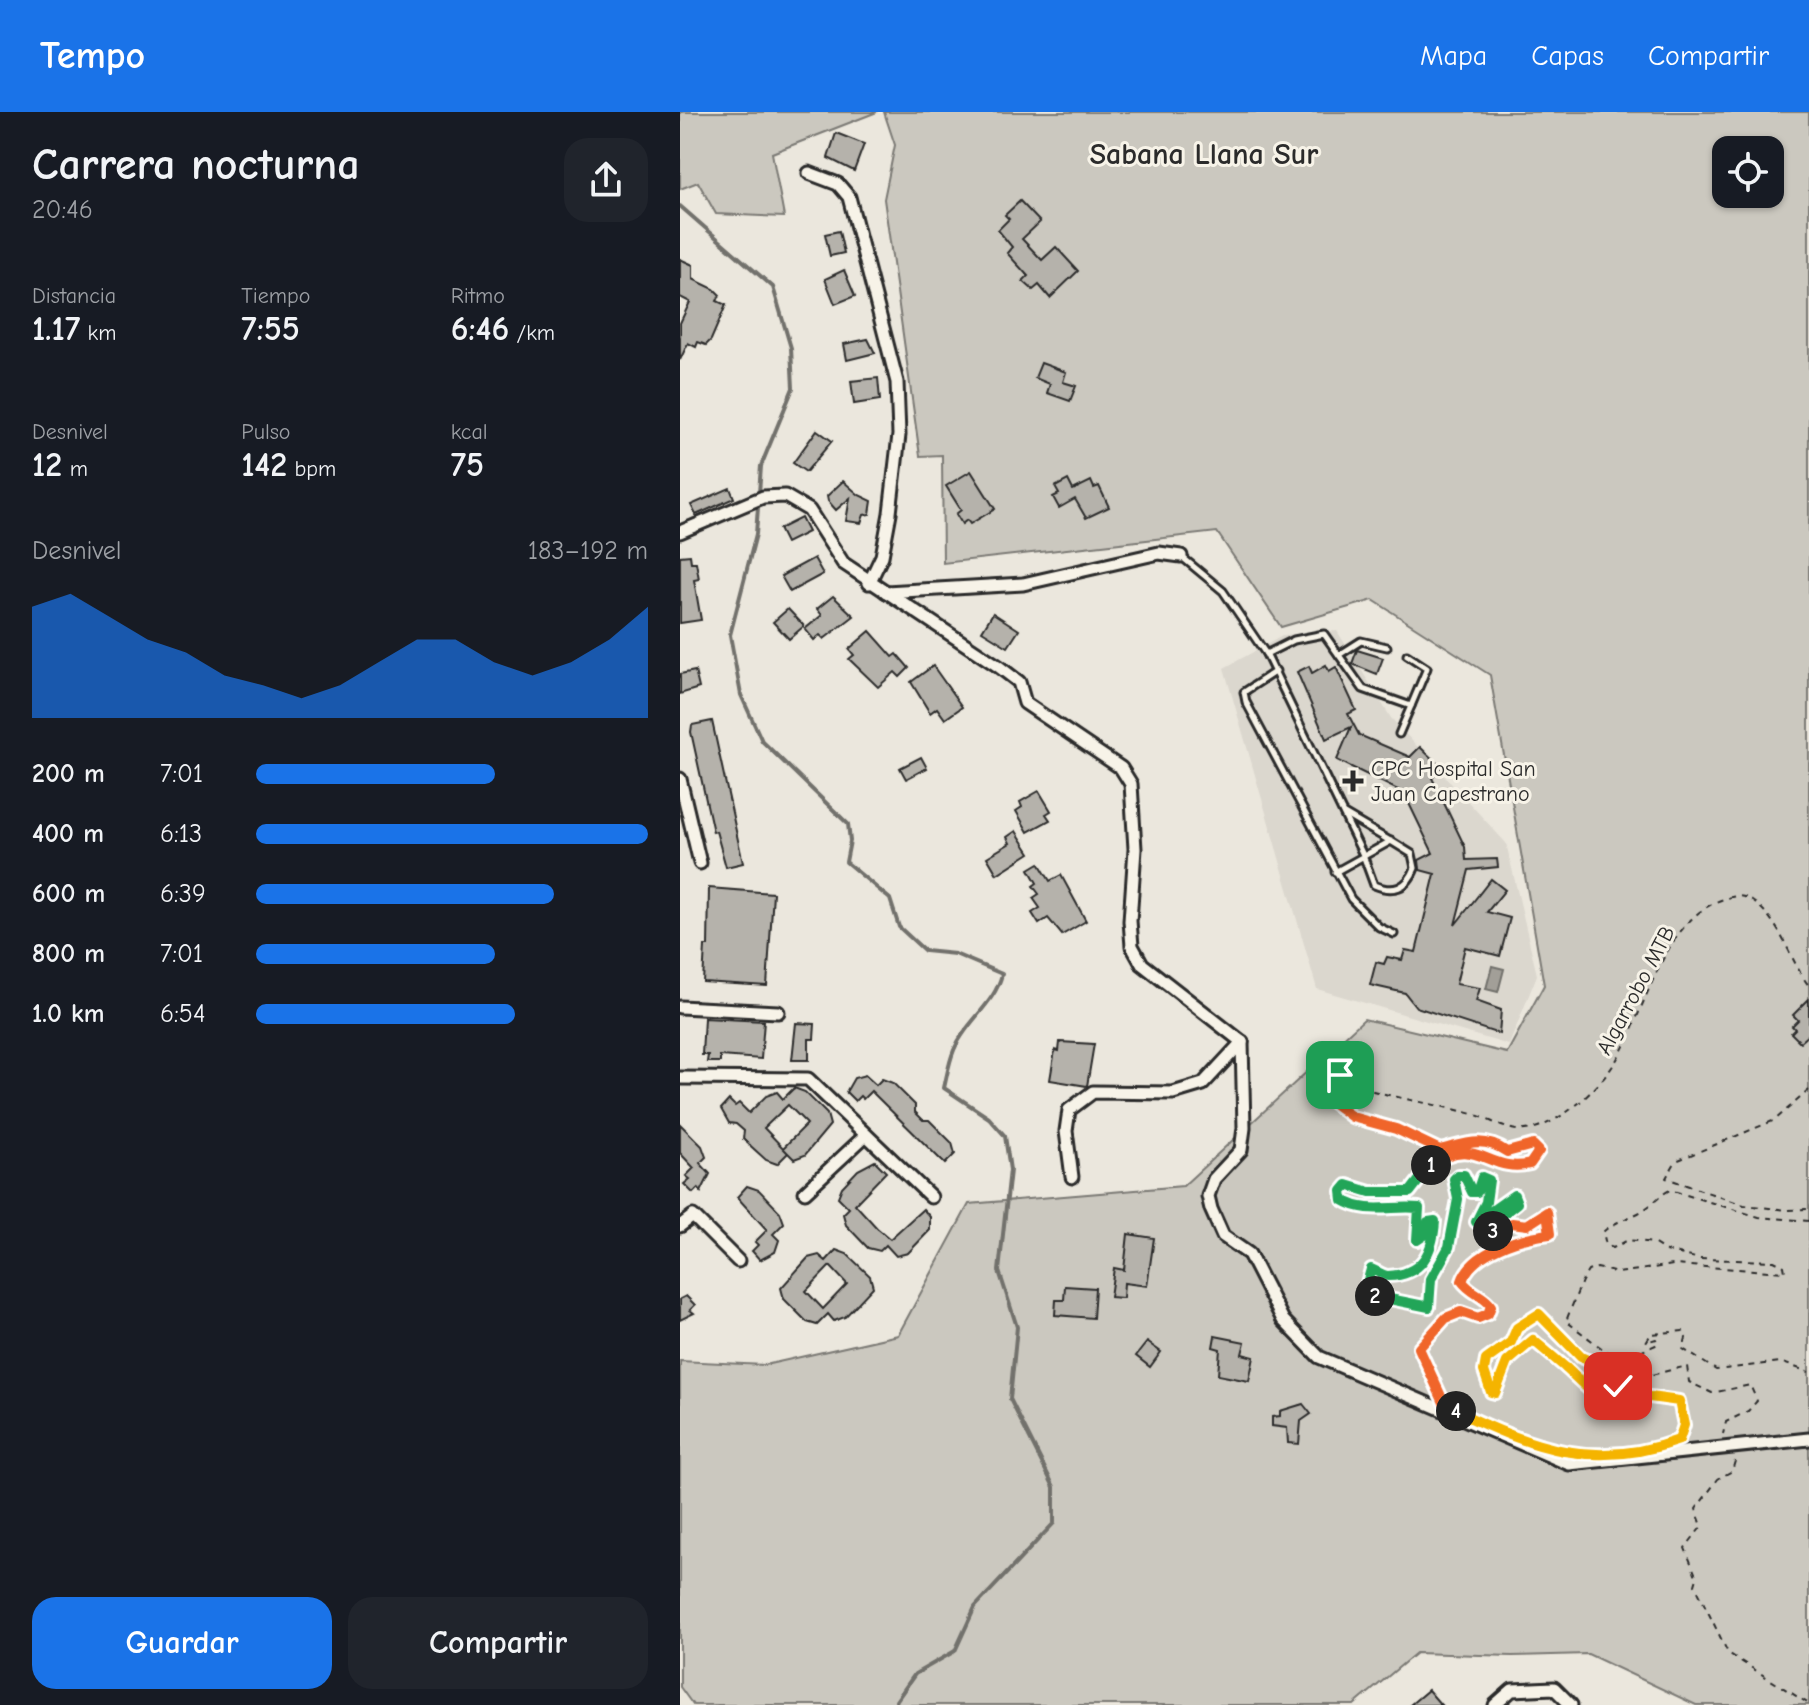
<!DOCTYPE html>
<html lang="es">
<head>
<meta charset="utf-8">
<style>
  :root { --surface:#171b24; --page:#20242c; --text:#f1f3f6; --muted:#9ea1a6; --accent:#1a73e8 }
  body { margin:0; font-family:"Comic Neue",sans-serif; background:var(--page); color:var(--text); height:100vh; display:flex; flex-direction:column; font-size:30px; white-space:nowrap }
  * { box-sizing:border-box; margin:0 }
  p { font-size:26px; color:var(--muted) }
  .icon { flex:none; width:44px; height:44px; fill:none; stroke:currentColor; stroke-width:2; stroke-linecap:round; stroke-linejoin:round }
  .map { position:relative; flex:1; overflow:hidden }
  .sheet { display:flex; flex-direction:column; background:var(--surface); width:680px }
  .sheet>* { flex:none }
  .controls { position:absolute; left:1032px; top:24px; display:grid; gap:16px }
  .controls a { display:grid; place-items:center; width:72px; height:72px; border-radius:16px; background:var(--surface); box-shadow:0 2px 6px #0004; font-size:40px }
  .pin { position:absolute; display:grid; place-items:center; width:68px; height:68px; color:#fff; margin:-34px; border-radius:16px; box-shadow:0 4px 12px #0006 }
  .km { position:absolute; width:40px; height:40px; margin:-20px; border-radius:50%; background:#222; color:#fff; font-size:22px; line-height:40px; text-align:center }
  .round { display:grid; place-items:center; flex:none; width:84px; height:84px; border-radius:24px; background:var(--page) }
  .overview { display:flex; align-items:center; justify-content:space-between; height:136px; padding:0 32px }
  h1 { font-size:44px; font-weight:700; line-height:60px }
  .metrics { display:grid; grid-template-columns:repeat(3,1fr); gap:12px; height:136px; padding:8px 32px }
  .metrics div { display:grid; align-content:center }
  .metrics b { font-size:34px; font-weight:700 }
  .metrics small { font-size:22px; font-weight:400 }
  .metrics p { font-size:22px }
  .chart { height:224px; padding:16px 32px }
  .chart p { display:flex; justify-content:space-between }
  .chart svg { width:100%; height:144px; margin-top:8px; fill:var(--accent); opacity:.7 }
  .cta { display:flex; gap:16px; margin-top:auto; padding:16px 32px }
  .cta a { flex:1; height:92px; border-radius:24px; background:var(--accent); color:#fff; font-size:32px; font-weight:700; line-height:92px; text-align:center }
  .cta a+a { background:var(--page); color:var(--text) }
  ul { padding:0 32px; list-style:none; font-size:26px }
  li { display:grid; grid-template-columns:128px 96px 1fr; align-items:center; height:60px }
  li i { height:20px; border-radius:10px; background:var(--accent) }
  header { display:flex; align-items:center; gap:48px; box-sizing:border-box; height:112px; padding:0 40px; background:var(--accent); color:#fff }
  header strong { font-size:38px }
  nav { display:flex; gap:44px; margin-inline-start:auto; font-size:28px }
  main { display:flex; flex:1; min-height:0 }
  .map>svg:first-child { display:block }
  .built { fill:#dbd7ce }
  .green { fill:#cbc8bf; stroke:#7b7a75; stroke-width:2; fill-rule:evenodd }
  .water { fill:#a29f98; stroke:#72716c; stroke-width:2 }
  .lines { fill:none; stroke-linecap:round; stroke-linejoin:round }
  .stream { stroke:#72716c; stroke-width:4 }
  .building { fill:#b5b2ab; stroke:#2b2b2b; stroke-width:2; fill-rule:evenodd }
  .lane-casing { stroke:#2b2b2b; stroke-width:11 }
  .street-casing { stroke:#2b2b2b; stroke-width:17 }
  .path { stroke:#2b2b2b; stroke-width:2; stroke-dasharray:6 6; stroke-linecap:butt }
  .lane { stroke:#f7f3e8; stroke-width:5 }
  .street { stroke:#f7f3e8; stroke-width:11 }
  .split-1-casing { stroke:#fff; stroke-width:16 }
  .split-2-casing { stroke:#fff; stroke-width:16 }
  .split-3-casing { stroke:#fff; stroke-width:16 }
  .split-4-casing { stroke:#fff; stroke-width:16 }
  .split-5-casing { stroke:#fff; stroke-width:16 }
  .split-6-casing { stroke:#fff; stroke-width:16 }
  .split-1 { stroke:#f0652b; stroke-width:10 }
  .split-2 { stroke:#22a559; stroke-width:10 }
  .split-3 { stroke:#22a559; stroke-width:10 }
  .split-4 { stroke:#f0652b; stroke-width:10 }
  .split-5 { stroke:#f5b400; stroke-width:10 }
  .split-6 { stroke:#f5b400; stroke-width:10 }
  .poi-dot { fill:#2b2b2b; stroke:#f7f3e8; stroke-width:3 }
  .labels { text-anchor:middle; stroke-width:6; stroke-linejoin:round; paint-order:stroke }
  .poi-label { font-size:22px; fill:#2b2b2b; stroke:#f7f3e8; text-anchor:start }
  .street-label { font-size:22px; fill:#2b2b2b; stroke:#f7f3e8 }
  .district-label { font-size:30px; font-weight:bold; fill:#2b2b2b; stroke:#f7f3e8 }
</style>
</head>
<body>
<header>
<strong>Tempo</strong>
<nav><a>Mapa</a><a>Capas</a><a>Compartir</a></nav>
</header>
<main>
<section class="sheet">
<div class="overview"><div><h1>Carrera nocturna</h1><p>20:46</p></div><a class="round"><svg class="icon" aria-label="share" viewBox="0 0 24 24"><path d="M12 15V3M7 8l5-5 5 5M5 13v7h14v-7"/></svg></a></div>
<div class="metrics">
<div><p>Distancia</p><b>1.17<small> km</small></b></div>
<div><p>Tiempo</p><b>7:55</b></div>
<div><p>Ritmo</p><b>6:46<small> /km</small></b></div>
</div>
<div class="metrics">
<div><p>Desnivel</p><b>12<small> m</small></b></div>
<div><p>Pulso</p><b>142<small> bpm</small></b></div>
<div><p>kcal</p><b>75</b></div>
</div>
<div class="chart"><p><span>Desnivel</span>183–192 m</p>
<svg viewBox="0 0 160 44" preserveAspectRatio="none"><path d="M0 44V10L10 6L20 13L30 20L40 24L50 31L60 34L70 38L80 34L90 27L100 20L110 20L120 27L130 31L140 27L150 20L160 10V44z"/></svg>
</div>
<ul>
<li><b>200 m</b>7:01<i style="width:61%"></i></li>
<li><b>400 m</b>6:13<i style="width:100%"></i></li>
<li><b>600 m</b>6:39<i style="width:76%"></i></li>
<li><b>800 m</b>7:01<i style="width:61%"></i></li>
<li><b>1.0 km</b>6:54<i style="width:66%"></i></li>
</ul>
<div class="cta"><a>Guardar</a><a>Compartir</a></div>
</section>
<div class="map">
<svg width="1129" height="1593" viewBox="0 0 1129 1593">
  <rect width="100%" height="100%" fill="#ebe7dd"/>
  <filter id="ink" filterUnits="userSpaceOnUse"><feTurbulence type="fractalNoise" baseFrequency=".0125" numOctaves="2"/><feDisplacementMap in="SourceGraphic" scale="16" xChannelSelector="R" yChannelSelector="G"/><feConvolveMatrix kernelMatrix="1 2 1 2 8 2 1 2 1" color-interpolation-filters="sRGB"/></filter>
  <g filter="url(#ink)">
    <path class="built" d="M657,519L711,606L826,731L857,863L829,933L637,877L544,556L604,523Z"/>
    <g class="green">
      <path d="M0,0H197L92,41L104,105L36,102L18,70L0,77Z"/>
      <path d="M204,0H1129V1593H1016L908,1542L832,1544L736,1541L674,1593H13L0,1575V1249L85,1253L218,1223L289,1092L503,1074L684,907L827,941L864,873L810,563L693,488L601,515L537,420L263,451L262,343L240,344L204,87L215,33ZM1046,38H1090V82H1046Z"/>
    </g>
    <path class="water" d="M812,854L824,857L818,880L806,877Z"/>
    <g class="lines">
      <path class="stream" d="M0,94L93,175L111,236L113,276L81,354L76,422L50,523L61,583L82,629L168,712L170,729L166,750L210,787L219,815L245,839L275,842L322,862C315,892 286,909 274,938C269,950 267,963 264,976L309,1006L325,1024L330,1058L319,1159L337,1215L330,1287L374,1375V1411L295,1495L275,1539L235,1562L216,1589L217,1593"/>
    </g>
    <g class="building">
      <path d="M156,21L184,32L174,59L148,46Z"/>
      <path d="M340,89L360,110L342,127L362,148L376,135L398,159L370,186L359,173L353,178L343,169L348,164L327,141L332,135L318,118L329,107L325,103Z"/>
      <path d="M159,119L164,141L150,144L145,122Z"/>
      <path d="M0,147L13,153V167L34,177L40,183L37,189L46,193L31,228L26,233L18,230L16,235L8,231L0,248V211L10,190L0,185Z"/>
      <path d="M164,158L175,184L155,192L145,167Z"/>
      <path d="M188,227L195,241L167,248L164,232Z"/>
      <path d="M361,251L386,260L383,270L396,274L390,289L367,281L370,272L355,266Z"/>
      <path d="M198,266L200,288L174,292L171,269Z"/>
      <path d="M137,318L152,329L126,360L113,351Z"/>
      <path d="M291,359L315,397L290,412L287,408L282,412L276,402L281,398L266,374Z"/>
      <path d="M388,368L393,378L411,369L414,376L419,374L429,395L406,406L395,387L379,396L373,385L379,382L375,375Z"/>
      <path d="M163,369L179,383L192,389L190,402L184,403L181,411L166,409L170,386L156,398L148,389L147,384Z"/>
      <path d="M50,376L54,386L16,403L11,393Z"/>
      <path d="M121,406L128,420L106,431L99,417Z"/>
      <path d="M10,443L11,450H16L19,467L14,468L21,508L0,511V444Z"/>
      <path d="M134,446L143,462L110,480L101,464Z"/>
      <path d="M153,484L174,504L144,527L140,523L134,528L125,517L142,503L137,497Z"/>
      <path d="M108,497L124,514L109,527L93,510Z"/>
      <path d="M313,501L339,518L328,535L302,519Z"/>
      <path d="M190,519L213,545L217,542L229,556L220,565L215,560L198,575L169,547L174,543L169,537Z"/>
      <path d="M677,538L703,546L697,562L672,552Z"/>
      <path d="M646,553L649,559L656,555L676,598L668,602L679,623L730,645L740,635L762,656L752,666L785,735L786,748L817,747L818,755L789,758L775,813L811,767L825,778L807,800L830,806L820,844L785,835L776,872L800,876L796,889L821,898L819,922L736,895L725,881L690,873L696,850L704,852L707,845L722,848L725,838L736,840L755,762L740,758L739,748L753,741L724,681L657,648L671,615L646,627L617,560L629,554L632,561Z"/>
      <path d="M253,554L282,595L265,607L257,596L250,601L231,570Z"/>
      <path d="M15,559L19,576L0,582V562Z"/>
      <path d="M32,609L63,751L46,755L36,719L33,720L11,620L12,613Z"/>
      <path d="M241,645L247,656L226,667L220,656Z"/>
      <path d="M359,679L371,699L366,702L370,708L348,720L336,699L342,695L340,690Z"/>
      <path d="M336,719L350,741L317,762L307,745L330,731L327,725Z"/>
      <path d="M359,751L370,769L381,763L406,809L382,823L368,806L359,812L352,801L360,796L353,786L359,782L353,774L357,771L349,757Z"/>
      <path d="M29,776L93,781L87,874L23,870L25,834H28Z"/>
      <path d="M1129,887V922L1120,930L1111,921L1115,917L1112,914L1118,908L1113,903Z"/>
      <path d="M24,906L84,909L81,947L40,944V950H27L28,943H22Z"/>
      <path d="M116,911L135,912L134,927H129V948H112Z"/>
      <path d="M380,930L414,932L407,974L370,968L375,938L379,939Z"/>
      <path d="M185,963L196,973L202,967L213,971L235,993V1000L243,1008H249L272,1031L275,1042L265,1052L191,979L183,987L180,984L175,989L166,980L174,966Z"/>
      <path d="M114,976L125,980L147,1002L150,1013L125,1043L114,1047L103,1036L127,1012L108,993L84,1016L108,1041L97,1052L86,1048L63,1027L64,1019L56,1012L49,1011L41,997L49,988L55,994L59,991L69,1001L86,984L97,980L103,987Z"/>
      <path d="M0,1012L22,1034L26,1045L20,1051L30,1062L21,1080L18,1076L13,1081L4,1072L10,1067L6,1064L14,1056L0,1041Z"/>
      <path d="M195,1049L206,1060L175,1092L197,1116L210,1127L243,1097L250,1105V1118L228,1141L216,1144L206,1133L200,1139L188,1136L166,1113L163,1102L169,1096L158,1085L162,1075L178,1058Z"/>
      <path d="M67,1074L79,1078L100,1100L104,1111L93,1122L99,1128L95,1140L80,1148L72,1139L78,1133L75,1130L87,1118L57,1085Z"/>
      <path d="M448,1122L474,1126L467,1174L444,1171L443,1186L430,1185L434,1156L444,1158Z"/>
      <path d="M156,1138L167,1142L190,1164L193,1175L165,1205L154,1209L148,1202L137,1213L127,1210L104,1187L101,1176L128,1146L139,1143L146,1149ZM150,1154L167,1172L143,1197L126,1179Z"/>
      <path d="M385,1174L415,1176L413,1206L375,1203L376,1188H384Z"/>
      <path d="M6,1184L15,1193L10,1198L14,1201L0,1208V1187Z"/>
      <path d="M535,1224L565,1230L562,1242L574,1245L569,1269L538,1263L540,1237L533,1235Z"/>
      <path d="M467,1230L481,1240L470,1255L456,1244Z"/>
      <path d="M623,1292L631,1302L621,1309L619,1332L608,1331L607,1316L592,1314V1305L600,1304V1299Z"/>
      <path d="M748,1578L761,1593H730Z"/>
    </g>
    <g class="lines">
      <defs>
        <g id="lane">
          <path d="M502,445L543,479L586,542L683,743L694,773C713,781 727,777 735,756L732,742L711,729L655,760"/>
          <path d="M586,542L614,528L644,522L683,577L731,594L719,622"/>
          <path d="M659,543L681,529L707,535"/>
          <path d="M727,543L747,556L731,594"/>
          <path d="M596,559L564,580L566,590L671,787L699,815L714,822"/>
          <path d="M664,702L710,729"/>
        </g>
        <g id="street">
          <path d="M129,61L158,72L169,85L217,270L219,323L210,401L202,444L189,471"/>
          <path d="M0,420L83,385L105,384L129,398L163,451L318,554L339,570L345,591L441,656L451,672L455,737L450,809L452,834L462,852L562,930"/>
          <path d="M206,480L343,472L479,441L501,444"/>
          <path d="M0,667L20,751"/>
          <path d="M0,895L98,900"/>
          <path d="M562,930L564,1016L561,1038L534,1067L528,1084L531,1097L543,1124L569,1142L603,1208L639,1245L889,1352L1129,1327"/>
          <path d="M0,966L128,967L251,1085"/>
          <path d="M392,1065L386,1019L389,998L413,980L493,981L523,972L562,930"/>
          <path d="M125,1080L186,1023"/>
          <path d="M0,1114L13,1104L58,1149"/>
          <path d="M815,1593L832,1578L874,1576L891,1593"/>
        </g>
      </defs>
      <use href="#lane" class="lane-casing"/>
      <use href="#street" class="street-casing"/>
      <g class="path">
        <path d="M1129,978L1095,1008L996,1049L986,1066L1064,1093L1107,1098L1129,1097"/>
        <path d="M1129,1109L1079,1105L990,1078C980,1083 977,1088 969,1094C954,1106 937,1107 923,1120L926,1133L933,1136L948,1128L973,1131L986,1139L1020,1147L1094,1149L1104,1154L1105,1160L993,1153L938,1161L917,1156L908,1159L902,1169L886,1209L924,1238L944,1247L978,1232L976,1227L966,1230L971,1222L1003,1219L1006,1226L1003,1237L1036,1258L1100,1250L1129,1260"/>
        <path d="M761,1284L739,1236L766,1206L781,1200L798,1206L808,1202L811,1194C805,1183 790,1181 782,1169C792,1139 842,1125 870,1122L867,1100L847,1113L832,1111L813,1120L808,1114L837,1091L834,1083L796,1110L806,1090L809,1068L802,1065L797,1080H792L784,1063H778L774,1067L778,1087L769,1135L751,1167L749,1195L695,1184L685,1178L691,1157C697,1159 703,1164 709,1164C740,1162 760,1139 754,1107L748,1110L746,1122L737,1128L739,1096C713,1093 686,1103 663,1088L662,1079L667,1073L690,1080H730C741,1070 745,1055 759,1047C797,1027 814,1061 850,1052L859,1039L853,1033L827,1040C803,1023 785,1033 760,1038L716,1017L672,1005L640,981V974L649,961C664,964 677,975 693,979C726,988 760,993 793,1002C810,1007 827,1020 845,1018C878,1014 914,981 932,955C965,907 980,807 1044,787C1054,784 1063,782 1072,789C1100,807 1110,849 1129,874"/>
        <path d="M1000,1326L1004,1313L999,1289L970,1285L918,1286L857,1230C833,1229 823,1262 815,1281L811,1280L804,1259L806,1248L831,1230L837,1216L859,1202L901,1245L919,1253L931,1273L1007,1254L1009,1270L1032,1281L1070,1273L1077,1289L1068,1299L1046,1310L1043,1322"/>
        <path d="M1055,1349L1052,1359L1038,1367L1016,1397L1022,1414L1005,1436L1017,1466L1015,1473L1048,1541L1129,1592"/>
      </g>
      <use href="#lane" class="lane"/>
      <use href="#street" class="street"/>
    </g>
  </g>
  <g class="lines" filter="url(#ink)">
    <defs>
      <path id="split-1" d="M660,963L649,961L640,974V981L672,1005L716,1017L760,1038C785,1032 803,1023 827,1040L853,1033L859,1039L850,1052C809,1063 796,1020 751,1053"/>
      <path id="split-2" d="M695,1184L685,1178L691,1157C697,1159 703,1164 708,1164C742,1163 753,1141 755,1109L748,1110L746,1122L737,1128L739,1096C713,1093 687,1103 663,1088L662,1079L667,1073L690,1080H730L751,1053"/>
      <path id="split-3" d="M695,1184L749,1195L751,1167L769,1135L778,1087L774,1067L778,1063H784L792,1080H797L802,1065L809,1068L806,1090L796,1110L834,1083L837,1091L808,1114L813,1119"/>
      <path id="split-4" d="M776,1299L765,1293L739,1236L766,1206L781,1200L798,1206L808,1202L811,1194C805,1184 790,1181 782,1169C792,1139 842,1125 870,1122L867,1100L847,1113L832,1111L813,1119"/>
      <path id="split-5" d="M776,1299C853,1336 914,1359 999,1328L1004,1313L999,1289L970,1285L918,1286L886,1256"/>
      <path id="split-6" d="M886,1256L853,1228L827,1250L815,1281L811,1280L804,1259L806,1248L831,1230L837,1216L859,1202L901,1245L919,1253L931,1273L938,1274"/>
    </defs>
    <use href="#split-1" class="split-1-casing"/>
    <use href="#split-2" class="split-2-casing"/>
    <use href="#split-3" class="split-3-casing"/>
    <use href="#split-4" class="split-4-casing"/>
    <use href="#split-5" class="split-5-casing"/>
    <use href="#split-6" class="split-6-casing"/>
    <use href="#split-1" class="split-1"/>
    <use href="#split-2" class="split-2"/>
    <use href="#split-3" class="split-3"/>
    <use href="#split-4" class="split-4"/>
    <use href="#split-5" class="split-5"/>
    <use href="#split-6" class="split-6"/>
  </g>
  <path class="poi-dot" d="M669 657h8v8h8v8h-8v8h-8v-8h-8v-8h8z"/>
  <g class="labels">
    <g class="poi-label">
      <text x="691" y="664">CPC Hospital San<tspan x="691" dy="25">Juan Capestrano</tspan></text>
    </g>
    <g class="street-label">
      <text transform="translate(955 878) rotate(-62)" y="8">Algarrobo MTB</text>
    </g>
    <g class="district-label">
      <text x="524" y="52">Sabana Llana Sur</text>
    </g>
  </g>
</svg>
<div class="controls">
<a><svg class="icon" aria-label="locate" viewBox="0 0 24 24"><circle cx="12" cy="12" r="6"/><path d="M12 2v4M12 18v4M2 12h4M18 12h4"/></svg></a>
</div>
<div class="pin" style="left:660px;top:963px;background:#1e9e55"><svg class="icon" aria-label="arrive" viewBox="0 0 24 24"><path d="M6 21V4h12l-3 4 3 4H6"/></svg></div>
<div class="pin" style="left:938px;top:1274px;background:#d93025"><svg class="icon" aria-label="check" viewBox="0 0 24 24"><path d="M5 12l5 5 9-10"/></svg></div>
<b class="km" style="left:751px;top:1053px">1</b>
<b class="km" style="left:695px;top:1184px">2</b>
<b class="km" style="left:813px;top:1119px">3</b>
<b class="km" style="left:776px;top:1299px">4</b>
</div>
</main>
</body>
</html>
